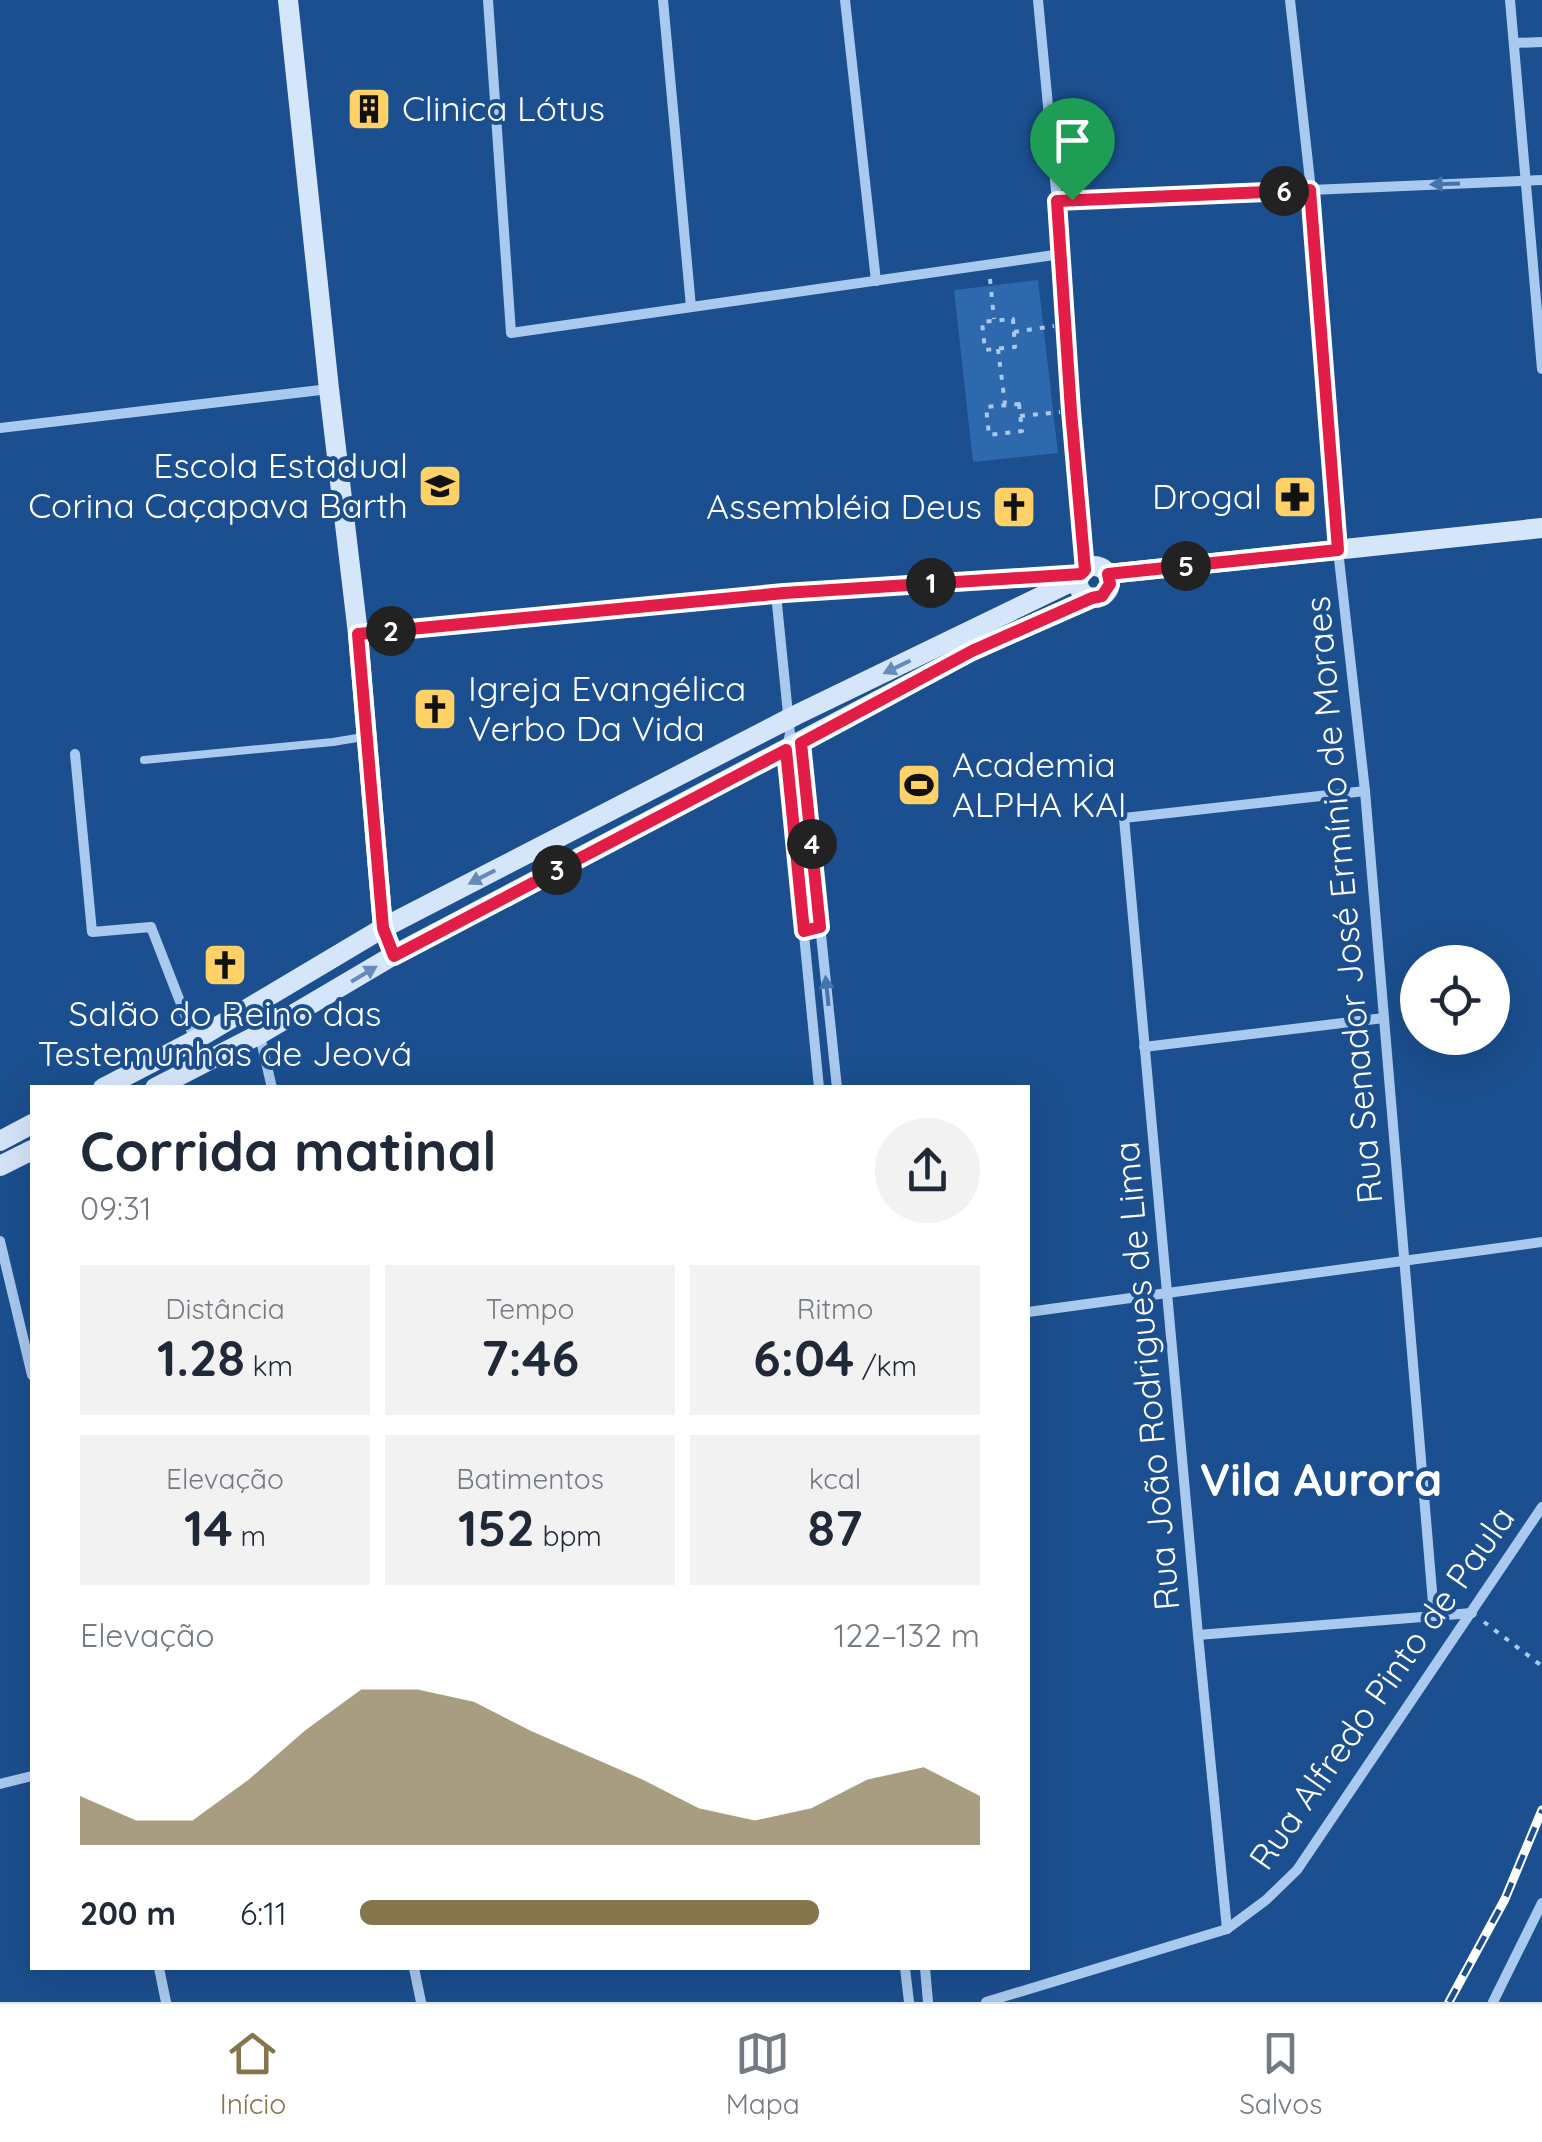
<!DOCTYPE html>
<html lang="pt">
<head>
<meta charset="utf-8">
<style>
  :root { --surface:#fff; --page:#f2f2f3; --text:#1f2937; --muted:#747a83; --line:#e0e1e3; --accent:#84754c }
  body { margin:0; font-family:Quicksand,sans-serif; background:var(--page); color:var(--text); height:100vh; display:flex; flex-direction:column; font-size:38px; white-space:nowrap }
  * { box-sizing:border-box; margin:0 }
  p { font-size:32px; color:var(--muted) }
  .icon { flex:none; width:55px; height:55px; fill:none; stroke:currentColor; stroke-width:2; stroke-linecap:round; stroke-linejoin:round }
  .map { position:relative; flex:1; overflow:hidden }
  .side { position:absolute; left:30px; top:1085px; width:1000px; height:885px; display:flex; flex-direction:column; background:var(--surface); border-radius:0px; box-shadow:0 10px 40px #0002 }
  .side>* { flex:none }
  .buttons { position:absolute; left:1400px; top:945px; display:grid; gap:20px }
  .buttons a { display:grid; place-items:center; width:110px; height:110px; border-radius:50%; background:var(--surface); box-shadow:0 10px 40px #0002; font-size:50px }
  .pin { position:absolute; display:grid; place-items:center; width:85px; height:85px; color:#fff; margin:-102px -42px; border-radius:50% 50% 50% 0; rotate:-45deg; box-shadow:0 0 10px #0007 }
  .pin .icon { rotate:45deg }
  .km { position:absolute; width:50px; height:50px; margin:-25px; border-radius:50%; background:#222; color:#fff; font-size:28px; line-height:50px; text-align:center }
  .round { display:grid; place-items:center; flex:none; width:105px; height:105px; border-radius:52px; background:var(--page) }
  .overview { display:flex; align-items:center; justify-content:space-between; height:170px; padding:0 50px }
  h1 { font-size:55px; font-weight:800; line-height:75px }
  .stats { display:grid; grid-template-columns:repeat(3,1fr); gap:15px; height:170px; padding:10px 50px }
  .stats div { display:grid; align-content:center; border-radius:0px; background:var(--page); text-align:center }
  .stats b { font-size:50px; font-weight:800 }
  .stats small { font-size:28px; font-weight:400 }
  .stats p { font-size:28px }
  .chart { height:280px; padding:20px 50px }
  .chart p { display:flex; justify-content:space-between }
  .chart svg { width:100%; height:180px; margin-top:10px; fill:var(--accent); opacity:.7 }
  ul { padding:0 50px; list-style:none; font-size:32px }
  li { display:grid; grid-template-columns:160px 120px 1fr; align-items:center; height:75px }
  li i { height:25px; border-radius:12px; background:var(--accent) }
  .tabs { display:flex; justify-content:space-around; align-items:center; height:140px; border-top:2px solid var(--line); background:var(--surface); font-size:28px; color:var(--muted) }
  .tabs a { display:grid; justify-items:center; gap:5px }
  .tabs .selected { color:var(--accent) }
  .map>svg:first-child { display:block }
  .park { fill:#2e69ad }
  .lines { fill:none; stroke-linecap:round; stroke-linejoin:round }
  .path { stroke:#a9c9ee; stroke-width:4; stroke-dasharray:5 8; stroke-linecap:butt }
  .lane { stroke:#a9c9ee; stroke-width:8 }
  .street { stroke:#a9c9ee; stroke-width:10 }
  .secondary { stroke:#d6e6fa; stroke-width:20 }
  .rail-casing { stroke:#fff; stroke-width:9 }
  .rail { stroke:#1b4f8f; stroke-width:5; stroke-dasharray:15; stroke-linecap:butt }
  .oneway { fill:#4674ac }
  .oneway2 { fill:#668bba }
  .route-casing { stroke:#fff; stroke-width:20 }
  .route { stroke:#e11d48; stroke-width:12 }
  .labels { text-anchor:middle; stroke-width:8; stroke-linejoin:round; paint-order:stroke }
  .poi-label { font-size:35px; fill:#fff; stroke:#1b4f8f; text-anchor:start }
  .street-label { font-size:35px; fill:#fff; stroke:#1b4f8f }
  .district-label { font-size:45px; font-weight:bold; fill:#fff; stroke:#1b4f8f }
</style>
</head>
<body>
<div class="map">
<svg width="1542" height="2002" viewBox="0 0 1542 2002">
  <rect width="100%" height="100%" fill="#1b4f8f"/>
  <path class="park" d="M1038,280L1058,453L973,462L954,290Z"/>
  <g class="lines">
    <g class="path">
      <path d="M990,279L994,319"/>
      <path d="M1013,319L1015,347L985,350L982,322Z"/>
      <path d="M1014,332L1054,326"/>
      <path d="M998,349L1005,404"/>
      <path d="M1019,404L1022,431L989,435L986,407Z"/>
      <path d="M1020,416L1060,412"/>
      <path d="M1484,1622L1542,1666"/>
    </g>
    <path class="lane" d="M144,760L333,742L363,737"/>
    <g class="street">
      <path d="M488,0L511,333L1061,254"/>
      <path d="M663,0L691,307"/>
      <path d="M845,0L876,281"/>
      <path d="M1038,0L1057,201L1071,411L1085,570"/>
      <path d="M1290,0L1311,190L1338,550L1365,791L1434,1615"/>
      <path d="M1510,0L1542,369"/>
      <path d="M1514,43L1542,42"/>
      <path d="M1057,201L1542,180"/>
      <path d="M0,428L329,389"/>
      <path d="M776,594L790,734L786,750L819,1088"/>
      <path d="M358,634L784,593L1075,574"/>
      <path d="M799,741L801,743L837,1088"/>
      <path d="M75,754L92,932L151,927L195,1040"/>
      <path d="M253,1006L272,1088"/>
      <path d="M1144,1047L1384,1018"/>
      <path d="M0,1241L32,1375"/>
      <path d="M1028,1312L1542,1242"/>
      <path d="M1198,1635L1472,1613"/>
      <path d="M0,1784L32,1776"/>
      <path d="M1227,1929L1198,1635L1124,818L1365,791"/>
      <path d="M159,1968L166,2002"/>
      <path d="M414,1968L421,2002"/>
      <path d="M905,1968L909,2002"/>
      <path d="M925,1968L928,2002"/>
      <path d="M986,2002L1227,1929L1266,1900L1297,1870L1542,1507"/>
      <path d="M1493,2002L1542,1903"/>
    </g>
    <g class="secondary">
      <path d="M288,0L329,389L358,634L383,928L394,955"/>
      <circle cx="1094" cy="582" r="16"/>
      <path d="M1108,574L1542,528"/>
      <path d="M103,1088L195,1040L383,928L796,715L1079,578"/>
      <path d="M155,1088L260,1034L394,955L972,651L1092,598"/>
      <path d="M0,1141L32,1124"/>
      <path d="M0,1166L32,1150"/>
    </g>
    <defs>
      <path id="rail" d="M1449,2002L1505,1899L1542,1810"/>
    </defs>
    <use href="#rail" class="rail-casing"/>
    <use href="#rail" class="rail"/>
  </g>
  <defs><path id="oneway-solid" d="M-6-.8H1V-3.2L6.5 0L1 3.2V.8H-6Z" transform="scale(2.5)"/></defs>
  <g class="oneway">
    <use href="#oneway-solid" transform="translate(1445 184) rotate(178)"/>
    <use href="#oneway-solid" transform="translate(827 991) rotate(-96)"/>
  </g>
  <g class="oneway2">
    <use href="#oneway-solid" transform="translate(897 667) rotate(154)"/>
    <use href="#oneway-solid" transform="translate(482 877) rotate(153)"/>
    <use href="#oneway-solid" transform="translate(364 974) rotate(-31)"/>
  </g>
  <g class="lines">
    <defs>
      <path id="route" d="M1310,190L1338,550L1108,574L1110,584L1102,596L1092,598L972,651L801,743L820,927L804,931L786,750L394,956L383,928L358,634L784,593L1081,574L1085,570L1071,411L1057,201Z"/>
    </defs>
    <use href="#route" class="route-casing"/>
    <use href="#route" class="route"/>
  </g>
  <defs>
    <symbol id="building-square" viewBox="-11 -11 22 22"><rect x="-9" y="-9" width="18" height="18" rx="4" fill="#ffd166" stroke="#1b4f8f"/><path d="M-4-6H4V6H1V3H-1V6H-4ZM-2.5-4.3h1.7v1.8h-1.7ZM.8-4.3h1.7v1.8H.8ZM-2.5-1h1.7V.8h-1.7ZM.8-1h1.7V.8H.8Z" fill="#111"/></symbol>
    <symbol id="school-square" viewBox="-11 -11 22 22"><rect x="-9" y="-9" width="18" height="18" rx="4" fill="#ffd166" stroke="#1b4f8f"/><path d="M0-5L7-2L0 1L-7-2ZM-4 1L0 2.5L4 1V4Q0 6-4 4Z" fill="#111"/></symbol>
    <symbol id="pharmacy-square" viewBox="-11 -11 22 22"><rect x="-9" y="-9" width="18" height="18" rx="4" fill="#ffd166" stroke="#1b4f8f"/><path d="M-2-6h4v4h4v4h-4v4h-4v-4h-4v-4h4Z" fill="#111"/></symbol>
    <symbol id="church-square" viewBox="-11 -11 22 22"><rect x="-9" y="-9" width="18" height="18" rx="4" fill="#ffd166" stroke="#1b4f8f"/><path d="M-1.2-6h2.4v3.5h3.3v2.4h-3.3V6h-2.4V-.1h-3.3v-2.4h3.3Z" fill="#111"/></symbol>
    <symbol id="stadium-square" viewBox="-11 -11 22 22"><rect x="-9" y="-9" width="18" height="18" rx="4" fill="#ffd166" stroke="#1b4f8f"/><path d="M0-5a6.5 5 0 1 0 0 10a6.5 5 0 1 0 0-10ZM-3.5-1.8h7v3.6h-7Z" fill="#111"/></symbol>
  </defs>
  <g fill-rule="evenodd">
    <use href="#building-square" x="344" y="84" width="50" height="50"/>
    <use href="#school-square" x="415" y="461" width="50" height="50"/>
    <use href="#pharmacy-square" x="1270" y="472" width="50" height="50"/>
    <use href="#church-square" x="989" y="482" width="50" height="50"/>
    <use href="#church-square" x="410" y="684" width="50" height="50"/>
    <use href="#stadium-square" x="894" y="760" width="50" height="50"/>
    <use href="#church-square" x="200" y="940" width="50" height="50"/>
  </g>
  <g class="labels">
    <g class="poi-label">
      <text x="402" y="121">Clinica Lótus</text>
      <text x="408" y="478" text-anchor="end">Escola Estadual<tspan x="408" dy="40">Corina Caçapava Barth</tspan></text>
      <text x="1262" y="509" text-anchor="end">Drogal</text>
      <text x="982" y="519" text-anchor="end">Assembléia Deus</text>
      <text x="468" y="701">Igreja Evangélica<tspan x="468" dy="40">Verbo Da Vida</tspan></text>
      <text x="952" y="777">Academia<tspan x="952" dy="40">ALPHA KAI</tspan></text>
      <text x="225" y="1026" text-anchor="middle">Salão do Reino das<tspan x="225" dy="40">Testemunhas de Jeová</tspan></text>
    </g>
    <g class="street-label">
      <text transform="translate(1344 900) rotate(-95)" y="12">Rua Senador José Ermínio de Moraes</text>
      <text transform="translate(1147 1376) rotate(-95)" y="12">Rua João Rodrigues de Lima</text>
      <text transform="translate(1382 1688) rotate(-55)" y="12">Rua Alfredo Pinto de Paula</text>
    </g>
    <g class="district-label">
      <text x="1321" y="1496">Vila Aurora</text>
    </g>
  </g>
</svg>
<div class="buttons">
<a><svg class="icon" aria-label="locate" viewBox="0 0 24 24"><circle cx="12" cy="12" r="6"/><path d="M12 2v4M12 18v4M2 12h4M18 12h4"/></svg></a>
</div>
<div class="pin" style="left:1072px;top:200px;background:#1e9e55"><svg class="icon" aria-label="arrive" viewBox="0 0 24 24"><path d="M6 21V4h12l-3 4 3 4H6"/></svg></div>
<b class="km" style="left:931px;top:583px">1</b>
<b class="km" style="left:391px;top:631px">2</b>
<b class="km" style="left:557px;top:870px">3</b>
<b class="km" style="left:812px;top:844px">4</b>
<b class="km" style="left:1186px;top:566px">5</b>
<b class="km" style="left:1284px;top:191px">6</b>
<section class="side">
<div class="overview"><div><h1>Corrida matinal</h1><p>09:31</p></div><a class="round"><svg class="icon" aria-label="share" viewBox="0 0 24 24"><path d="M12 15V3M7 8l5-5 5 5M5 13v7h14v-7"/></svg></a></div>
<div class="stats">
<div><p>Distância</p><b>1.28<small> km</small></b></div>
<div><p>Tempo</p><b>7:46</b></div>
<div><p>Ritmo</p><b>6:04<small> /km</small></b></div>
</div>
<div class="stats">
<div><p>Elevação</p><b>14<small> m</small></b></div>
<div><p>Batimentos</p><b>152<small> bpm</small></b></div>
<div><p>kcal</p><b>87</b></div>
</div>
<div class="chart"><p><span>Elevação</span>122–132 m</p>
<svg viewBox="0 0 160 44" preserveAspectRatio="none"><path d="M0 44V32L10 38L20 38L30 28L40 16L50 6L60 6L70 9L80 16L90 22L100 28L110 35L120 38L130 35L140 28L150 25L160 32V44z"/></svg>
</div>
<ul>
<li><b>200 m</b>6:11<i style="width:74%"></i></li>
</ul>
</section>
</div>
<nav class="tabs">
<a class="selected"><svg class="icon" aria-label="home" viewBox="0 0 24 24"><path d="M3 11l9-7 9 7M6 9v11h12V9"/></svg>Início</a>
<a><svg class="icon" aria-label="map" viewBox="0 0 24 24"><path d="M3 6l6-2 6 2 6-2v14l-6 2-6-2-6 2zM9 4v14M15 6v14"/></svg>Mapa</a>
<a><svg class="icon" aria-label="saved" viewBox="0 0 24 24"><path d="M7 4h10v16l-5-4-5 4z"/></svg>Salvos</a>
</nav>
</body>
</html>
